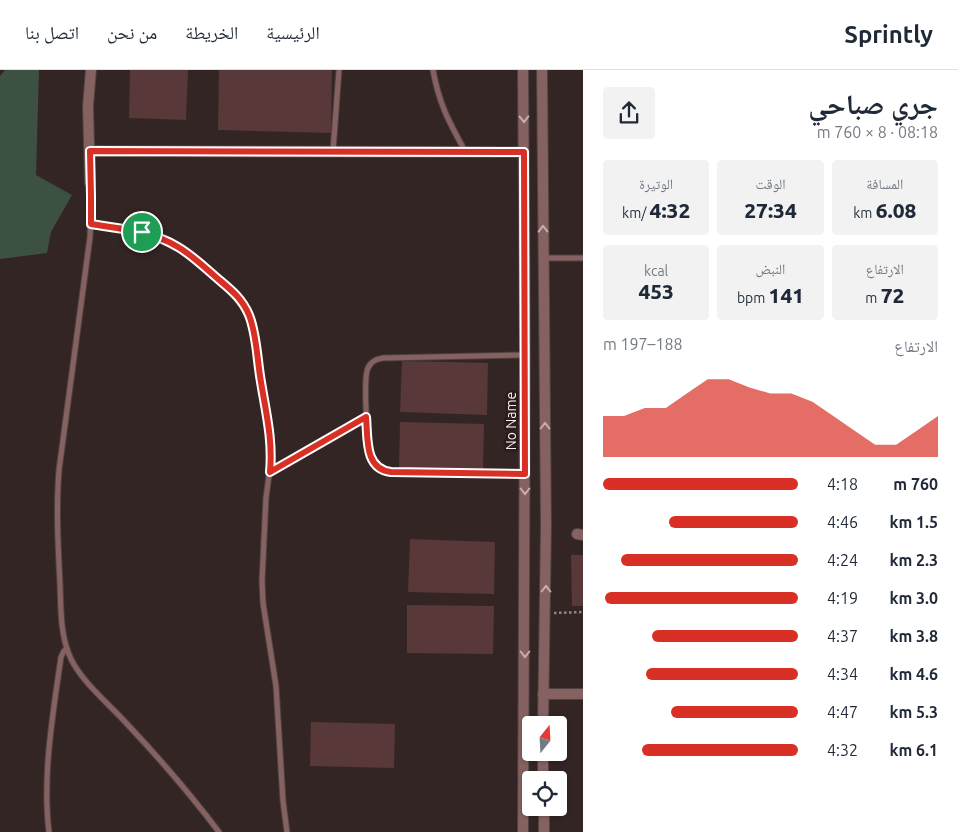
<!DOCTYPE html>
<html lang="ar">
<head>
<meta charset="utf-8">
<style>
  :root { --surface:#fff; --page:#f2f2f3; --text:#1f2937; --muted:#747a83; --line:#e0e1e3; --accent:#d93025 }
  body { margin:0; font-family:Ubuntu,"Noto Naskh Arabic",sans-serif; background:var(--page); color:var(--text); direction:rtl; height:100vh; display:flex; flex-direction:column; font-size:19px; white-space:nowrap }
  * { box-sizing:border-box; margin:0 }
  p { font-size:16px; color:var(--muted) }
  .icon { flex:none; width:28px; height:28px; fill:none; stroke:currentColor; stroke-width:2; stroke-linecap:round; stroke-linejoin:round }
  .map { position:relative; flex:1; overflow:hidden; direction:ltr }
  .drawer { display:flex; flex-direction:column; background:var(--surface); width:375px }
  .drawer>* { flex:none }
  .needle { width:32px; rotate:18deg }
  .fabs { position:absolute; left:522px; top:646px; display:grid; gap:10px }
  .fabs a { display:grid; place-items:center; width:45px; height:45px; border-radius:5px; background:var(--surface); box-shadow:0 1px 4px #0004; font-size:25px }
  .pin { position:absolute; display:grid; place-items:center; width:42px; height:42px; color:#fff; margin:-21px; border:2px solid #fff; border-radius:50%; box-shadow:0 1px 5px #0007 }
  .round { display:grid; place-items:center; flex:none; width:52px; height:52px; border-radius:5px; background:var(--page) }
  .head { display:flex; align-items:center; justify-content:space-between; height:85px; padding:0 20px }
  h1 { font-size:28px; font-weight:800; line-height:38px }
  .figures { display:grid; grid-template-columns:repeat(3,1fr); gap:8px; height:85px; padding:5px 20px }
  .figures div { display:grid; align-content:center; border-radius:5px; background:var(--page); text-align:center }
  .figures b { font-size:21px; font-weight:800 }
  .figures small { font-size:14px; font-weight:400 }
  .figures p { font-size:14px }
  .chart { height:140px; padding:10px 20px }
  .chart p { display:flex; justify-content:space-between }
  .chart svg { width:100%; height:90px; margin-top:5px; fill:var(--accent); opacity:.7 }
  ul { padding:0 20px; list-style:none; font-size:16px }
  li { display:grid; grid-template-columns:80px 60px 1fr; align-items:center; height:38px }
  li i { height:12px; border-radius:6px; background:var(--accent) }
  header { display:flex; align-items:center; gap:30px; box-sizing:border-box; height:70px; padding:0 25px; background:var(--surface); border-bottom:1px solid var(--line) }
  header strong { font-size:24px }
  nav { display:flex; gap:28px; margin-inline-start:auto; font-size:18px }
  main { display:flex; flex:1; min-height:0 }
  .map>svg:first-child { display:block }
  .green { fill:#3c5142 }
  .building { fill:#583838 }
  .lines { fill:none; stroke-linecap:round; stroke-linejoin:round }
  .service-casing { stroke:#504141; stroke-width:7 }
  .minor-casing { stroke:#504141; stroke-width:12 }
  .path { stroke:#928585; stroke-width:2.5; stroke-dasharray:2.5 2.5; stroke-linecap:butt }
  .service { stroke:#866162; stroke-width:5 }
  .minor { stroke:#866162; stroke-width:10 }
  .oneway { stroke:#c6afb0 }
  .route-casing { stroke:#fff; stroke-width:10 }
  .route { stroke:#d93025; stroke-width:6 }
  .labels { text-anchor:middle; stroke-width:5; stroke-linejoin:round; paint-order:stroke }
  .street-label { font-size:14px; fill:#faefef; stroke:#2a1b1c }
</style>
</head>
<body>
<header>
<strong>Sprintly</strong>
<nav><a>الرئيسية</a><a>الخريطة</a><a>من نحن</a><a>اتصل بنا</a></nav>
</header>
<main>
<section class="drawer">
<div class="head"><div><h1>جري صباحي</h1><p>08:18 · 8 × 760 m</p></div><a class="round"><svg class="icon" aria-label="share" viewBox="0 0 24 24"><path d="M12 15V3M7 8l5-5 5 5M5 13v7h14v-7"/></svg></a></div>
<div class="figures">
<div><p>المسافة</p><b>6.08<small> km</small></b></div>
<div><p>الوقت</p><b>27:34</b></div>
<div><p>الوتيرة</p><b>4:32<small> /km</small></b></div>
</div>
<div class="figures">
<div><p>الارتفاع</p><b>72<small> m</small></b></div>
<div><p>النبض</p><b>141<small> bpm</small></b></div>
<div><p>kcal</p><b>453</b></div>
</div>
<div class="chart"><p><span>الارتفاع</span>188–197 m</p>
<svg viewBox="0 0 160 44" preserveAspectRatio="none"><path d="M0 44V24L10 24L20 20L30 20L40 13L50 6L60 6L70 10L80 13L90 13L100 17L110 24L120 31L130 38L140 38L150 31L160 24V44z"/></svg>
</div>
<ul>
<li><b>760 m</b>4:18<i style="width:100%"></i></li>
<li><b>1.5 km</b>4:46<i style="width:66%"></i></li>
<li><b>2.3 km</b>4:24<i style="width:91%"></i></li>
<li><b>3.0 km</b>4:19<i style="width:99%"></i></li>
<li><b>3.8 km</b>4:37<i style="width:75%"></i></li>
<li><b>4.6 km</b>4:34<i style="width:78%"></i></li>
<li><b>5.3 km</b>4:47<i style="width:65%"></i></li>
<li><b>6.1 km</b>4:32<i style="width:80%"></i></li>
</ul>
</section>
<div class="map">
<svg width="583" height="762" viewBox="0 0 583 762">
  <rect width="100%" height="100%" fill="#342525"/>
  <path class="green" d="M5,0H39L36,105L72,125L51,162L47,183L0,189V6Z"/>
  <g class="building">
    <path d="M130,0H188L186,50L129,48Z"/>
    <path d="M219,0H332L331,63L218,60Z"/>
    <path d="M402,291L488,293L487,345L400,342Z"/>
    <path d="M400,352L484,354L483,400L399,398Z"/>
    <path d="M410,469L495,472L494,524L408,522Z"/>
    <path d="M571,485H583V536H572Z"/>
    <path d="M407,535L494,536L493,584L407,583Z"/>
    <path d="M311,652L395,654L394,698L310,696Z"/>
  </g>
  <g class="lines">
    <defs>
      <g id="service">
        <path d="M433,0C439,34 449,52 465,81"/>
        <path d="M333,81L339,0"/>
        <path d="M91,112V140L90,167L59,400C56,438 58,476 60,514C61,539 60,566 71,589C82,612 111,636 128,655C160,689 191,725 219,762"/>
        <path d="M91,154C116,158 143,160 166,171C192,182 212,204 234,222C244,232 248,244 252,257L271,373V390L266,428L262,511L263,533L276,616L283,731L287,762"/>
        <path d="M544,188H583"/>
        <path d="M270,402L367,347"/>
        <path d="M525,404L391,402C383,401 376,398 372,391C367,381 363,308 368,298C371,291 376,289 383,288L525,285"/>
        <path d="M49,762C42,705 53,644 61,587L64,581L67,579"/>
      </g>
      <g id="minor">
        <path d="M523,0L525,285L523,762"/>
        <path d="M542,0L546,456L543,655"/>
        <path d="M90,81L524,82"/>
        <path d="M90,112L88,36L91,0"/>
        <path d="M577,464L583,465"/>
        <path d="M543,624H583"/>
        <path d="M543,682V710"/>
        <path d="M544,738V762"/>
      </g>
    </defs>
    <use href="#service" class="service-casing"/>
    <use href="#minor" class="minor-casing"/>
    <path class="path" d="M554,543L583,542"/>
    <use href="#service" class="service"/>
    <use href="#minor" class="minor"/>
  </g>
  <defs><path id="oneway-chevron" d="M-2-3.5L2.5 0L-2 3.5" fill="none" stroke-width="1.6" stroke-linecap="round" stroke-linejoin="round" transform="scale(1.25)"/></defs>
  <g class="oneway">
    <use href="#oneway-chevron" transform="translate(524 49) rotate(89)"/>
    <use href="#oneway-chevron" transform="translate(543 159) rotate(-91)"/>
    <use href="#oneway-chevron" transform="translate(545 356) rotate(-90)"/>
    <use href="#oneway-chevron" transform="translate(525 421) rotate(90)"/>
    <use href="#oneway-chevron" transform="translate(546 519) rotate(-90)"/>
    <use href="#oneway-chevron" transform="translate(525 584) rotate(90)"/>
  </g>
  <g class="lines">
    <defs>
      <path id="route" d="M90,81L524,82L525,404L391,402C364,399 368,368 366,347L270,402C273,370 266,343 261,312C257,290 257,265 249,245C242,228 230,219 217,208C204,197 192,185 178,177C152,161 121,159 91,154V126Z"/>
    </defs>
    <use href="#route" class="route-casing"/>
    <use href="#route" class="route"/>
  </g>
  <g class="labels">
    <g class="street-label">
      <text transform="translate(511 351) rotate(-90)" y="5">No Name</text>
    </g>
  </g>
</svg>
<div class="fabs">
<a><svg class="needle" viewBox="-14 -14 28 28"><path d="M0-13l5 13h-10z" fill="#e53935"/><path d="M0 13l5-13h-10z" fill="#747a83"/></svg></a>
<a><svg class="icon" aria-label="locate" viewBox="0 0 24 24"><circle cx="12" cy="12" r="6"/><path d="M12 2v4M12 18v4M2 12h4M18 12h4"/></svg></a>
</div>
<div class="pin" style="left:142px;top:162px;background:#1e9e55"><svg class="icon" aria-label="arrive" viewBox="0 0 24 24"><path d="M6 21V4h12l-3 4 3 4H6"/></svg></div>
</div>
</main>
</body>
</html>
